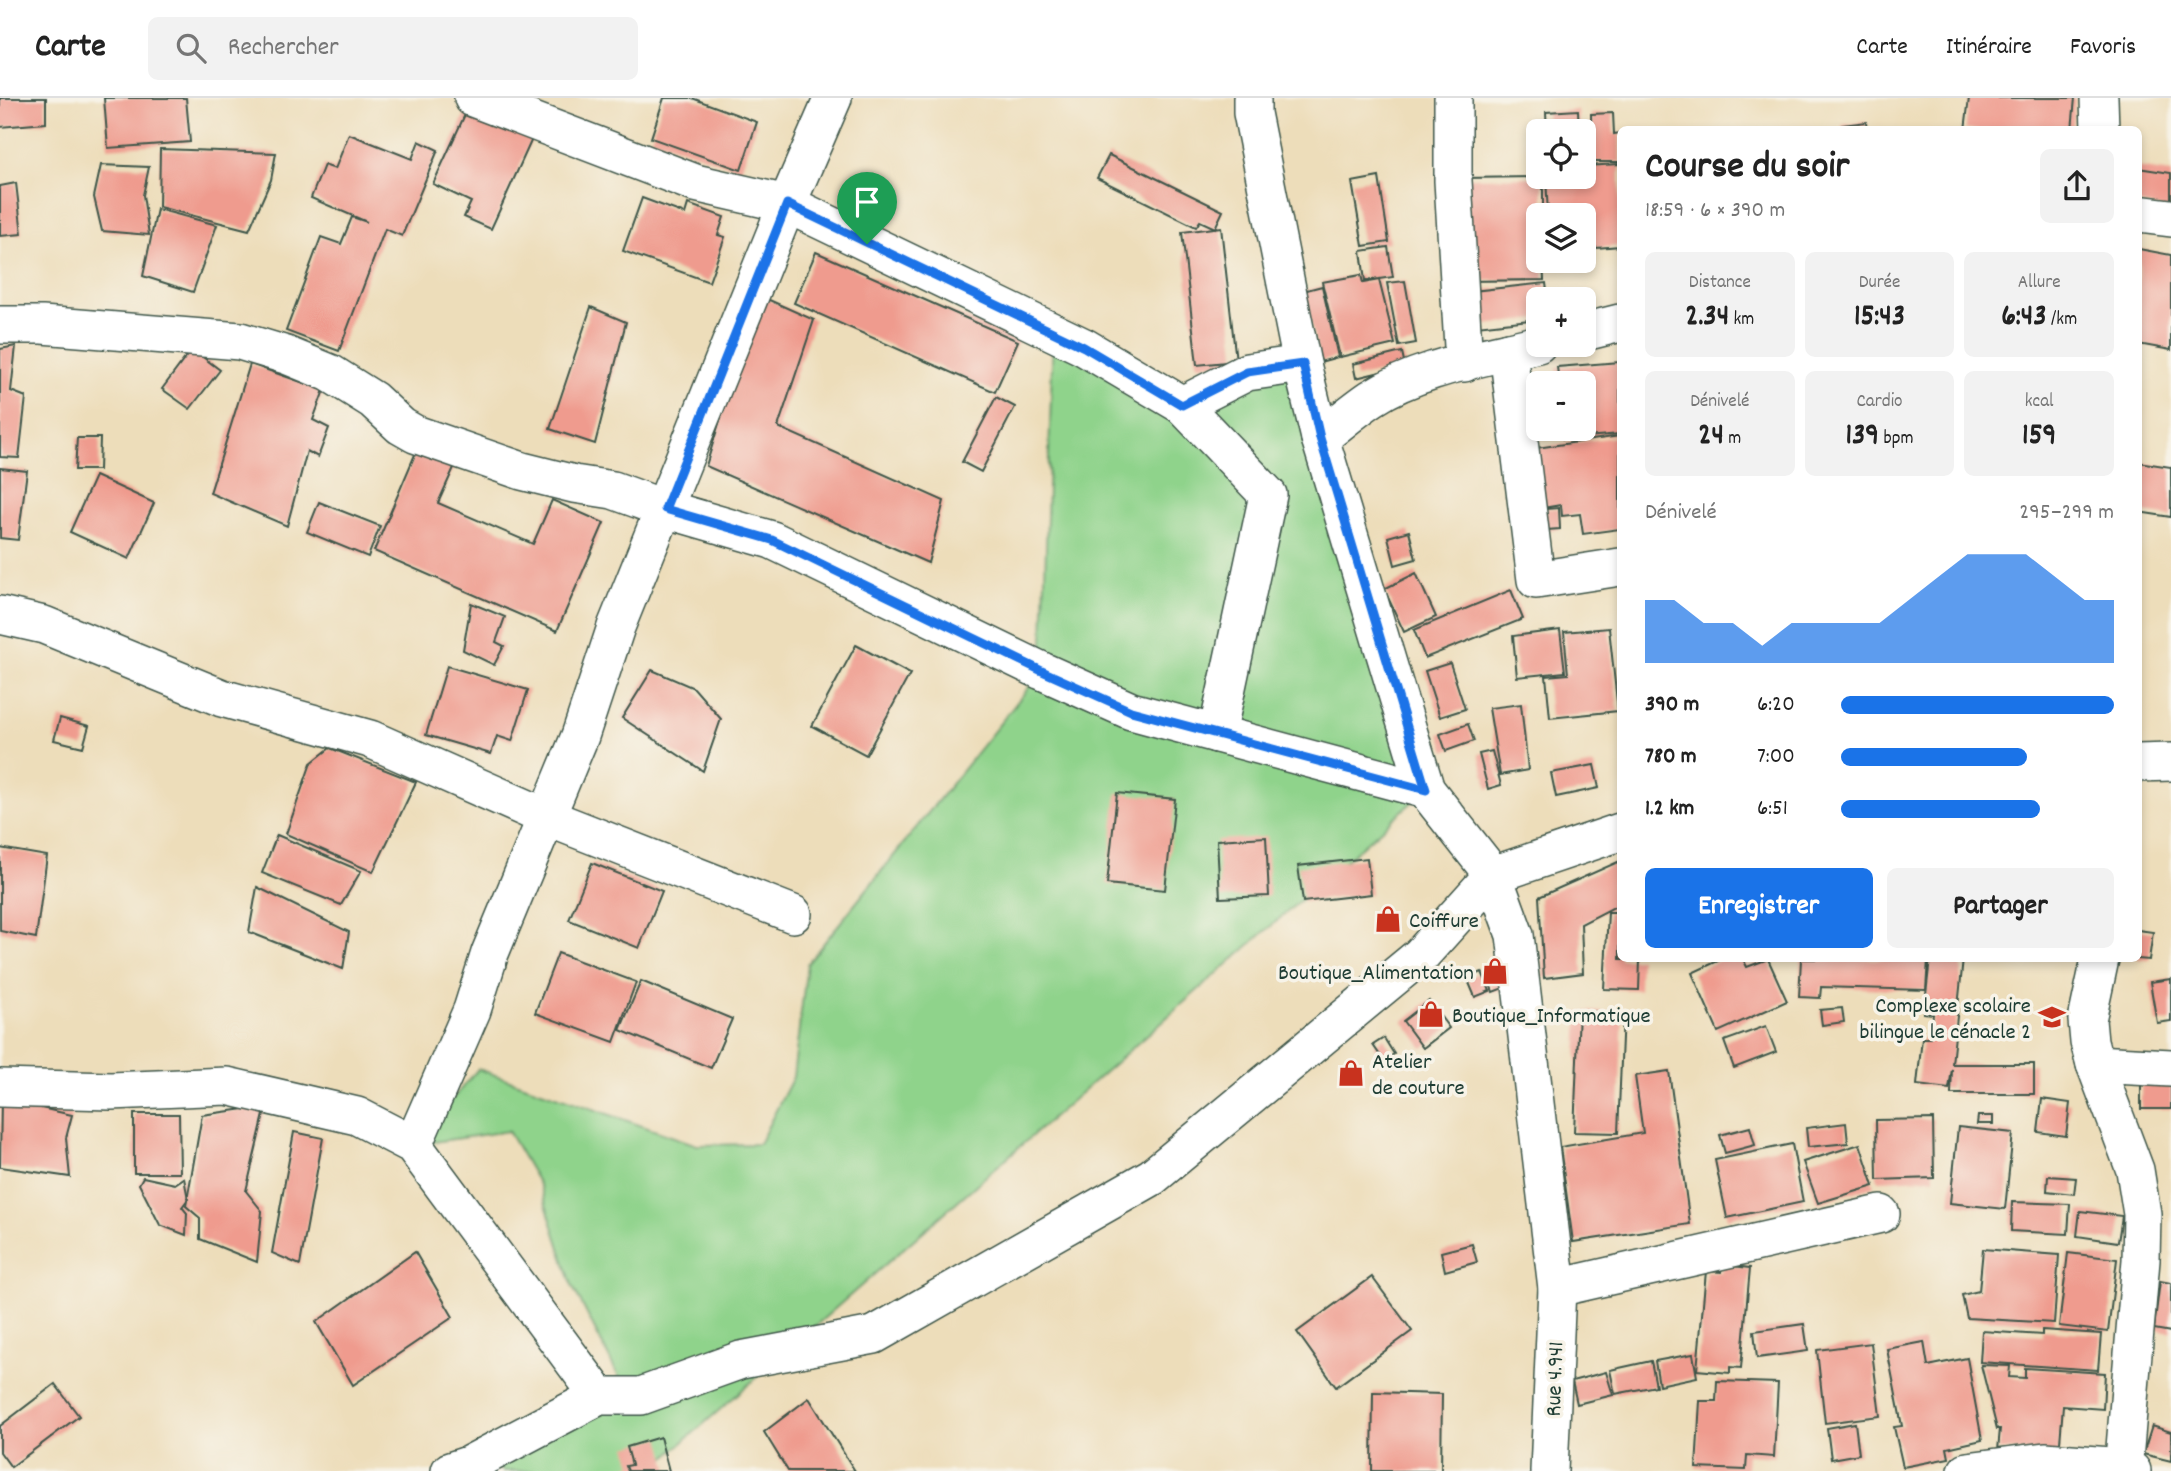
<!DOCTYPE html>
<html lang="fr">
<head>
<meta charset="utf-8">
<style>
  :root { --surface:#fff; --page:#f2f2f2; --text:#222; --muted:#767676; --line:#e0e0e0; --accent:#1a73e8 }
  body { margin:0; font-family:Dekko,sans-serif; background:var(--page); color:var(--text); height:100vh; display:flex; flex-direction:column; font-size:26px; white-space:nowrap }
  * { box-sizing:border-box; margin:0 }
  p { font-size:23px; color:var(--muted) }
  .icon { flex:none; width:38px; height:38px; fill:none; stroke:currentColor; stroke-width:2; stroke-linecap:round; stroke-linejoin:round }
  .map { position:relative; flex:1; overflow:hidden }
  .sheet { position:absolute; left:1617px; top:28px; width:525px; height:836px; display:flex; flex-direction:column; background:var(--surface); border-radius:10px; box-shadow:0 4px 10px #0003 }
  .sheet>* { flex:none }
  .fabs { position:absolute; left:1526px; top:21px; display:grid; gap:14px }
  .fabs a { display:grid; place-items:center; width:70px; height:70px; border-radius:10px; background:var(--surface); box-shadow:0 4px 10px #0003; font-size:35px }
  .pin { position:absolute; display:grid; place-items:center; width:60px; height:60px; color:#fff; margin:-72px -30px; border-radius:50% 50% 50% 0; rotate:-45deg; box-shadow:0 0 7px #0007 }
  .pin .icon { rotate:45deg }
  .round { display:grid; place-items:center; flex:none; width:74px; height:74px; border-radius:10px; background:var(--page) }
  .head { display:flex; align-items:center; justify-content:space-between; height:119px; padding:0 28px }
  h1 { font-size:38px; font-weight:800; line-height:52px }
  .stats { display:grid; grid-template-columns:repeat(3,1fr); gap:10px; height:119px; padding:7px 28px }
  .stats div { display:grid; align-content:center; border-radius:10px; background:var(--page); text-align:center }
  .stats b { font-size:30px; font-weight:800 }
  .stats small { font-size:19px; font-weight:400 }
  .stats p { font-size:19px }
  .chart { height:196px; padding:14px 28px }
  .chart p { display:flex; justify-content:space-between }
  .chart svg { width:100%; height:126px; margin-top:7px; fill:var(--accent); opacity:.7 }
  .primary-button { display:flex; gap:14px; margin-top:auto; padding:14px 28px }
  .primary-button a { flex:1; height:80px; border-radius:10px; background:var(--accent); color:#fff; font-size:28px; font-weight:800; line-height:80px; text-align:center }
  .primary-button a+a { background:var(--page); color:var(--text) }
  ul { padding:0 28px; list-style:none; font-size:23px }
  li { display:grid; grid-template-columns:112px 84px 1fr; align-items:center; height:52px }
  li i { height:18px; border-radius:9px; background:var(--accent) }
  header { display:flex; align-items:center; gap:42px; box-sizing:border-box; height:98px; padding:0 35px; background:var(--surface); border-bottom:2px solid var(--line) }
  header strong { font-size:33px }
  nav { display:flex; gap:38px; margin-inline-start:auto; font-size:24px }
  .search { width:490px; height:63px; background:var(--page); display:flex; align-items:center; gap:18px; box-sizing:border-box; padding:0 24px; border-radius:10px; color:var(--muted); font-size:26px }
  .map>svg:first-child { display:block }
  .green { fill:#8fd38b; stroke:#578860; stroke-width:2 }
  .building { fill:#ef9b8e }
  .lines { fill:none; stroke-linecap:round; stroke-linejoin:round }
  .street-casing { stroke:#3e5548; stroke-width:40 }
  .street { stroke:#fff; stroke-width:37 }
  .route-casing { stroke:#fff; stroke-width:14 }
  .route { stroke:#1a73e8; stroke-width:9 }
  .labels { text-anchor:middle; stroke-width:7; stroke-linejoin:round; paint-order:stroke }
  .poi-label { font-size:23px; fill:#1f3d34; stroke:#f7f3e8; text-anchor:start }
  .street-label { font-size:23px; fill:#1f3d34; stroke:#f7f3e8 }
</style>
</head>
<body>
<header>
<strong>Carte</strong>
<div class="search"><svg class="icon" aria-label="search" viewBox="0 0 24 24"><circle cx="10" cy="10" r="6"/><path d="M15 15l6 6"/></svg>Rechercher</div>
<nav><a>Carte</a><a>Itinéraire</a><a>Favoris</a></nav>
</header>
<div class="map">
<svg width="2171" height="1373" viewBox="0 0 2171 1373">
  <rect width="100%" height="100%" fill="#f7f3e8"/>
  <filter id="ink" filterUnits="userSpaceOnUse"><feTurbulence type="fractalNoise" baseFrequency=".0143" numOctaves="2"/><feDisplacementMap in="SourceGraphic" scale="14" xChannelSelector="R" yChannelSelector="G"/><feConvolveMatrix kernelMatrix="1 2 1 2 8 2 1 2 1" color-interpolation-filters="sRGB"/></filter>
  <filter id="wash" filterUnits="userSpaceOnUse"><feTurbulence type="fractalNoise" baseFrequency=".00686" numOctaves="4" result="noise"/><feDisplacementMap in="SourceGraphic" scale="28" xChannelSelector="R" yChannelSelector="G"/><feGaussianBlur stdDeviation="1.57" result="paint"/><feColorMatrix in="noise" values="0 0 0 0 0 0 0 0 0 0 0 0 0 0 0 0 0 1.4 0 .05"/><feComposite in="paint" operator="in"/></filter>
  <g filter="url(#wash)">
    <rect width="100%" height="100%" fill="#edddba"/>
    <path class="green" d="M1053,235L1182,306L1302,266L1426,692L650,1373H503L478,1348L625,1291L572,1187L540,1088L508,1033L413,1047L478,971L697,1047L759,1046L793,979L807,866L1042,573Z"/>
    <g id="blocks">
      <g class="building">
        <path d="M0,0H46V25L0,29Z"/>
        <path d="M104,0H186L190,44L108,50Z"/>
        <path d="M664,0H692L757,24L741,72L651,40Z"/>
        <path d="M1969,0H2075L2072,32H1965Z"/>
        <path d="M467,12L532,41L491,131L464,119L471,104L433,86Z"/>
        <path d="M1578,12L1579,33H1547L1546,14Z"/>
        <path d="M1613,15L1614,36L1620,35V64H1592L1591,16Z"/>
        <path d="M1866,24L1867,32H1843L1842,27Z"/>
        <path d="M349,36L412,61L419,43L438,52L402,138L385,131L339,253L286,233L321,139L341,146L352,119L367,124L311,100L324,67L335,71Z"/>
        <path d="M160,51L276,55L271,82L249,132L159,109Z"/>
        <path d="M1109,57L1223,113L1215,130L1200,123L1196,129L1097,80Z"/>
        <path d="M1620,66V148L1584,151V117H1548L1546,79H1584V68Z"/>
        <path d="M101,67L149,69L143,97L149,137L102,133L94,99Z"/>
        <path d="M2138,70L2171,75V112L2138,106Z"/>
        <path d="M1379,79L1389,144L1363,148L1352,84Z"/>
        <path d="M1543,79V117H1538V163H1543L1544,182L1464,183L1463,80Z"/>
        <path d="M16,85L22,136L0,138V88Z"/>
        <path d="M642,100L685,116L688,106L724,119L718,137L725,139L709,184L623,153Z"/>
        <path d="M157,111L217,127L193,194L143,178Z"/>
        <path d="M1221,129L1236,263L1197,267L1182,134Z"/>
        <path d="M1388,149L1393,179L1365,183L1361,153Z"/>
        <path d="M2139,151L2171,157V252L2138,246Z"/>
        <path d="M816,154L1018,243L995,294L794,205Z"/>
        <path d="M1361,177L1363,185L1379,182L1395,246L1340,259L1322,184Z"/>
        <path d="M1405,183L1416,245L1399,248L1387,185Z"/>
        <path d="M1546,185L1548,201H1538V221L1477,228L1473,193Z"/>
        <path d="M1322,188L1338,259L1320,264L1303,193Z"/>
        <path d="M758,197L814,222L778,329L944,403L928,465L706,368Z"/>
        <path d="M591,209L626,224L595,346L550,331Z"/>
        <path d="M16,248L11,293L26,299L19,360L0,359V251Z"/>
        <path d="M192,251L220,272L190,311L162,291Z"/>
        <path d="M1402,254L1405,268L1356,280L1353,266Z"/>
        <path d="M1620,264V336L1563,341L1562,331H1584V285H1559L1557,269Z"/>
        <path d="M250,266L324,292L313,322L329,330L318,359L307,353L287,428L210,395Z"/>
        <path d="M996,299L1015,309L981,374L962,364Z"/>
        <path d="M1620,338V431L1583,436L1580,416L1562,418L1561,407L1543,410L1536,350Z"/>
        <path d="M77,340H100L99,372H75Z"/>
        <path d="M419,347L457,363L438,405L533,446L552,402L604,425L557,533L374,453Z"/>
        <path d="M2138,364L2171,369V419L2138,414Z"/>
        <path d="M0,370L27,373L18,442L0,440Z"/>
        <path d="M95,378L154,405L129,461L70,434Z"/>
        <path d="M319,404L380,428L368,459L307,434Z"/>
        <path d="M1559,410L1560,431L1532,433L1530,412Z"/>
        <path d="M1409,433L1416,461L1395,467L1388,439Z"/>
        <path d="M1416,475L1436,519L1404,534L1384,491Z"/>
        <path d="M1511,492L1523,521L1425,560L1414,532Z"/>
        <path d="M471,505L505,519L496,544L504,548L494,567L463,552Z"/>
        <path d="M1609,530L1618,613L1550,620L1546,578L1568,576L1564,534Z"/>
        <path d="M1560,532L1565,574L1517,579L1513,538Z"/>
        <path d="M856,547L910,576L866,657L812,628Z"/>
        <path d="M1450,565L1465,611L1440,619L1425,573Z"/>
        <path d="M447,568L528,592L512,643L497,638L491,656L426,637Z"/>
        <path d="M652,572L694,590L721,621L703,673L622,620Z"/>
        <path d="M1521,606L1528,672L1500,677L1489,610Z"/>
        <path d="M60,620L89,628L83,649L54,642Z"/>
        <path d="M1468,626L1474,643L1446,653L1440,636Z"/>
        <path d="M330,650L416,684L373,774L286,736L311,665Z"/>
        <path d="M1492,653L1501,687L1488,691L1479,656Z"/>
        <path d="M1594,667L1599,690L1556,699L1551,675Z"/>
        <path d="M1117,695L1175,701L1165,792L1107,786Z"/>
        <path d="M277,737L361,773L341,807L262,775Z"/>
        <path d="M1266,739L1269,798L1220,800L1217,742Z"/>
        <path d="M0,750L47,758L36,840L0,833Z"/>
        <path d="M1367,760L1371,796L1303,804L1298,768Z"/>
        <path d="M1620,763V806L1581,826L1583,875L1544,880L1539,799Z"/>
        <path d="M592,765L662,793L639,850L569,822Z"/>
        <path d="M257,789L349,834L343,871L249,834Z"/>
        <path d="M1608,814H1620V861H1640L1639,892L1604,891Z"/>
        <path d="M2138,832L2153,834L2149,862L2138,861Z"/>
        <path d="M558,855L636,884L614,944L535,915Z"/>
        <path d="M1722,861H1743L1747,869L1768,861L1787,903L1718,934L1692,875Z"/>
        <path d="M1801,861H1928L1926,892L1821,889L1820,900L1799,899Z"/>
        <path d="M1930,861H1963L1952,966H2034V996H1951L1952,971L1949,991L1917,987L1922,940H1930L1933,916L1924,915Z"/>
        <path d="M1508,869L1514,886L1493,894L1487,877Z"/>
        <path d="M1482,874L1490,893L1475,899L1467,880Z"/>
        <path d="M2171,881V923L2157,925L2150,884Z"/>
        <path d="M641,883L732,921L711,970L620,932Z"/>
        <path d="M1429,903L1449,930L1423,950L1403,923Z"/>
        <path d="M1842,910L1844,924L1822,927L1820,912Z"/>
        <path d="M1579,913L1623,915L1618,1035L1574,1034Z"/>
        <path d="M1766,928L1776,954L1734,970L1724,943Z"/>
        <path d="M1384,940L1394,956L1384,963L1373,947Z"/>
        <path d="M1669,973L1690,1126L1573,1144L1560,1049L1643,1035L1635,978Z"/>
        <rect x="2141" y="978" width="30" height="33"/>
        <path d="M1,1001L72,1017L66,1040L70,1079L0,1069Z"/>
        <path d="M2042,1001L2070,1005L2066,1038L2038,1034Z"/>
        <path d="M266,1008L246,1093L262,1113L257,1164L200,1141V1120L186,1108L202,1017Z"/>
        <path d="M134,1016H179L180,1075H134Z"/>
        <path d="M1978,1018H1993V1026H1977Z"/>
        <path d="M1933,1021L1934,1080L1877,1082L1876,1022Z"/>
        <path d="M1846,1025L1848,1045L1808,1049L1806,1030Z"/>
        <path d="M1750,1029L1755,1047L1725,1055L1720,1037Z"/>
        <path d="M1958,1029L2013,1035L2005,1111L1950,1105Z"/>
        <path d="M294,1034L323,1040L300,1167L272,1155Z"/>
        <path d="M1792,1046L1803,1104L1727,1120L1715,1062Z"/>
        <path d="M1860,1046L1874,1088L1818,1105L1803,1064Z"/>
        <path d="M2048,1078L2076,1080L2074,1096L2047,1093Z"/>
        <path d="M143,1079L175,1086L184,1080L188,1101L182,1109L187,1115L186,1137L160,1127L139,1086Z"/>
        <path d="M2012,1104L2070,1106L2068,1136L2011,1133Z"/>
        <path d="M2080,1113L2122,1118L2118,1144L2077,1138Z"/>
        <path d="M1472,1146L1477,1164L1445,1173L1441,1154Z"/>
        <path d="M1983,1151L2059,1157L2054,1225L1967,1220L1962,1197L1979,1193Z"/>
        <path d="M415,1154L453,1219L353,1287L316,1224Z"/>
        <path d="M2068,1155L2117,1161L2108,1234L2059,1228Z"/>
        <path d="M1722,1167L1750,1170L1741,1270L1730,1269V1275L1697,1272L1706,1173L1721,1174Z"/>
        <path d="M1372,1179L1412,1233L1336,1289L1297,1234Z"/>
        <path d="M2160,1183L2171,1185V1234L2154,1231Z"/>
        <path d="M1804,1226L1808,1253L1757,1260L1754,1233Z"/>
        <path d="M2042,1232L2101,1236L2098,1272L1980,1264L1982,1233L2042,1237Z"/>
        <path d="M1924,1244L1928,1268L1967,1260L1982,1342L1947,1350L1949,1360L1903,1369L1894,1329L1902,1328L1887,1251Z"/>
        <path d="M1871,1245L1880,1318L1825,1325L1817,1252Z"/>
        <path d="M1693,1256L1697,1279L1659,1287L1655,1263Z"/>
        <path d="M1651,1263L1656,1288L1615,1296L1610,1272Z"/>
        <path d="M1981,1267L2010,1268L2009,1279L2025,1280V1270L2105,1275L2103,1311L2063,1308L2059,1357L1998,1352L2000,1331H1997Z"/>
        <path d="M1606,1274L1613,1297L1577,1306L1572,1283Z"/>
        <path d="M1717,1283L1778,1285L1774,1359L1747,1357L1746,1372L1696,1370L1700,1303H1716Z"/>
        <path d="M55,1286L79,1318L11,1369L0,1354V1328Z"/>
        <path d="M1373,1294L1442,1296L1441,1373H1372Z"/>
        <path d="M809,1300L855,1373H788L764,1334Z"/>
        <path d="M1855,1325L1859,1356L1831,1361L1827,1330Z"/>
        <path d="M2152,1328L2171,1334V1363L2143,1356Z"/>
        <path d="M660,1339L669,1373H628L626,1368L632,1367L627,1349Z"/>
      </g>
    </g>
  </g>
  <g filter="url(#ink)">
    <use href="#blocks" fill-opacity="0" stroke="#3e5548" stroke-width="2"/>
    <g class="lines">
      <defs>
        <g id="street">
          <path d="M473,0L695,85L787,106L1084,249L1182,307L1247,274L1302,266L1320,340L1426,692L1493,777L1515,837L1557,1190L1549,1373"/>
          <path d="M1252,0V15L1302,266"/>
          <path d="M1453,0V83L1464,265"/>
          <path d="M2099,0L2100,32"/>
          <path d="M2138,116L2171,120"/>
          <path d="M0,227H42L240,243L286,257L330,275L373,302L401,328L415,336L522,373L574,386L613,392L665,411L772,442L1042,573L1131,613L1426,692"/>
          <path d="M1584,234L1620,225"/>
          <path d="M1508,253L1536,482L1620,469"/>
          <path d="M1182,307L1268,397L1217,636"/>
          <path d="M1320,340C1337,327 1354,312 1372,300C1420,269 1484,260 1538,246"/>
          <path d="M0,517L44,527L222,600L370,641L546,719L793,816"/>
          <path d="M2138,665L2171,664"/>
          <path d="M2100,861L2087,922L2089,944L2095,966L2135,1072L2142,1116L2141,1162L2123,1373"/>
          <path d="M2095,966L2171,970"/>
          <path d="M0,990L111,993L227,988L357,1018L413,1047L599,1298"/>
          <path d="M413,1047L472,912L490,855L580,638L616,529L787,106L833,0"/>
          <path d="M1557,1190L1881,1116"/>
          <path d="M450,1373L468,1367L599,1298H641L741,1262L874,1237L1152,1079L1421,857L1493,777L1620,734"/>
          <path d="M1967,1373L2045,1363L2123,1369L2132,1373"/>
        </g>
      </defs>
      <use href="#street" class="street-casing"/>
      <use href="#street" class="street"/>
    </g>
  </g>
  <g class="lines" filter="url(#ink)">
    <defs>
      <path id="route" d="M787,106L1084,249L1182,307L1247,274L1303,266L1320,340L1426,692L1131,613L1042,573L772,442L665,411Z"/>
    </defs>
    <use href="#route" class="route-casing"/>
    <use href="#route" class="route"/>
  </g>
  <defs>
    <symbol id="shop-bare" viewBox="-9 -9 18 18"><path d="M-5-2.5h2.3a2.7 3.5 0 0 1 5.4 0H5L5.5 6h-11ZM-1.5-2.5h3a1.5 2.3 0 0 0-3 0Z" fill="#c8321e" stroke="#f7f3e8" stroke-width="2.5" paint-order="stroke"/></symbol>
    <symbol id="school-bare" viewBox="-9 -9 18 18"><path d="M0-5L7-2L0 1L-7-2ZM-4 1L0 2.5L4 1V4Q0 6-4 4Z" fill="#c8321e" stroke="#f7f3e8" stroke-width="2.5" paint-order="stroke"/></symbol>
  </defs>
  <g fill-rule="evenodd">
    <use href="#shop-bare" x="1369" y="802" width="38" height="38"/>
    <use href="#shop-bare" x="1476" y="854" width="38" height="38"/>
    <use href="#shop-bare" x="1412" y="897" width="38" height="38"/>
    <use href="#school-bare" x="2033" y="900" width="38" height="38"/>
    <use href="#shop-bare" x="1332" y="956" width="38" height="38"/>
  </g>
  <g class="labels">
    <g class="poi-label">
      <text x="1409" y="829">Coiffure</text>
      <text x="1474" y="881" text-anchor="end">Boutique_Alimentation</text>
      <text x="2031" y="914" text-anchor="end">Complexe scolaire<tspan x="2031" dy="26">bilingue le cénacle 2</tspan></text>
      <text x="1452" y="924">Boutique_Informatique</text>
      <text x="1372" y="970">Atelier<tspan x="1372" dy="26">de couture</tspan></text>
    </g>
    <g class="street-label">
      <text transform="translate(1553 1281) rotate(-88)" y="8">Rue 4.941</text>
    </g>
  </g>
</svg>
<div class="fabs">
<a><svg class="icon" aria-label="locate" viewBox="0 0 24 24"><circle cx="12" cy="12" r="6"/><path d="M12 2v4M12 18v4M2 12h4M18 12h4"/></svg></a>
<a><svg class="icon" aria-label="layers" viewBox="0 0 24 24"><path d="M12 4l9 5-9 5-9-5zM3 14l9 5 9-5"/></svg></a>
<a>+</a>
<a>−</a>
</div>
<div class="pin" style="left:867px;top:146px;background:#1e9e55"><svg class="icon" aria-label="arrive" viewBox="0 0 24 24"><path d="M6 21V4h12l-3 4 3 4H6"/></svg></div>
<section class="sheet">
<div class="head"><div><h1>Course du soir</h1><p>18:59 · 6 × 390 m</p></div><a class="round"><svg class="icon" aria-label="share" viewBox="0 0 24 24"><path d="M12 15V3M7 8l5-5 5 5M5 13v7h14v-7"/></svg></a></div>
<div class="stats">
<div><p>Distance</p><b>2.34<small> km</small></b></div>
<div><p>Durée</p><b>15:43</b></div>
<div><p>Allure</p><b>6:43<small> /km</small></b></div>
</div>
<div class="stats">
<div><p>Dénivelé</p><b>24<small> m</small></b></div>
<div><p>Cardio</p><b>139<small> bpm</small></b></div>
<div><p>kcal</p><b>159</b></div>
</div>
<div class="chart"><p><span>Dénivelé</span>295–299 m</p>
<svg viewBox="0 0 160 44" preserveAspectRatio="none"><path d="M0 44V22L10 22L20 30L30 30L40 38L50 30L60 30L70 30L80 30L90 22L100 14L110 6L120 6L130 6L140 14L150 22L160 22V44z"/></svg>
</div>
<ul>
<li><b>390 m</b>6:20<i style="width:100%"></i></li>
<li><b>780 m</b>7:00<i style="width:68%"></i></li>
<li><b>1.2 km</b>6:51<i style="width:73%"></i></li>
</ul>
<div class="primary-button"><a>Enregistrer</a><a>Partager</a></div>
</section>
</div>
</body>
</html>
